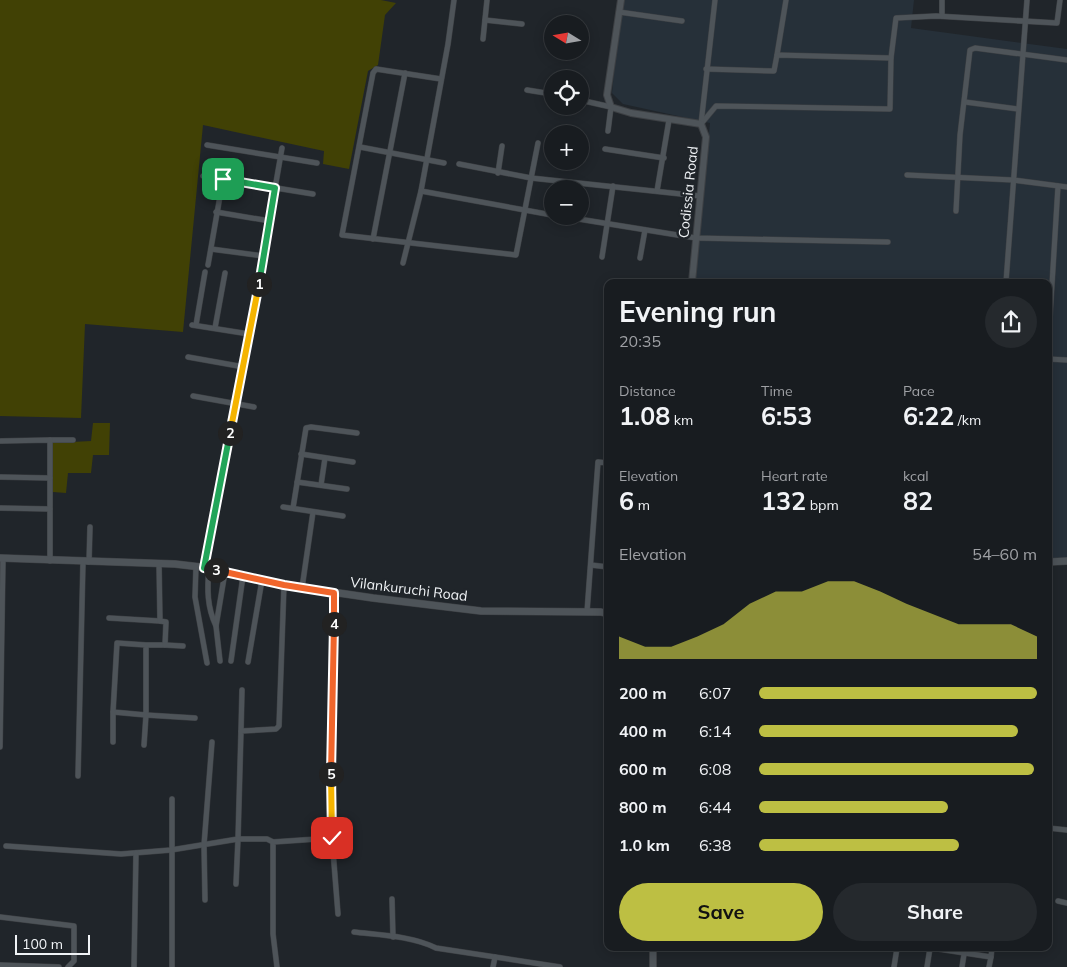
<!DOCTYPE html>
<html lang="en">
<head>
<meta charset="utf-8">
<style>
  :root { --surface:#181c20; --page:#25292d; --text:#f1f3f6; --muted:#9fa1a5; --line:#363a3e; --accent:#bdbf43 }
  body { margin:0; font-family:Mulish,sans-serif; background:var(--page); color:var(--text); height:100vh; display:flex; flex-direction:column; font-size:19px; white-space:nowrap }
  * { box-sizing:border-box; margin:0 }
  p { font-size:16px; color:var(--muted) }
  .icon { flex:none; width:28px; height:28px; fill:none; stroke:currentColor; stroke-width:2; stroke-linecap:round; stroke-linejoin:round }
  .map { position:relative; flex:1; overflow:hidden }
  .panel { position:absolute; left:604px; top:279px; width:448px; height:672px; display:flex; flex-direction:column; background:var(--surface); border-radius:10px; box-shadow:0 2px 12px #0003,0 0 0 1px var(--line) }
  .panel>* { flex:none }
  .needle { width:32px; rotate:281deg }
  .tools { position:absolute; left:544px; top:15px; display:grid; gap:10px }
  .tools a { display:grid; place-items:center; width:45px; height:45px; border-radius:50%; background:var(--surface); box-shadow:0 2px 12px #0003,0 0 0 1px var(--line); font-size:25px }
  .scale { position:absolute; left:15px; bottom:12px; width:75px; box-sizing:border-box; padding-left:5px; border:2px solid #f0f3f6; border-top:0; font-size:14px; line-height:18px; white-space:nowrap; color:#f0f3f6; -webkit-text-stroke:4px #20252a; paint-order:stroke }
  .pin { position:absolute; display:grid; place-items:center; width:42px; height:42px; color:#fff; margin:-21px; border-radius:10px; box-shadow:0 2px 8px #0006 }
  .km { position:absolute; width:25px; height:25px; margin:-12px; border-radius:50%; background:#222; color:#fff; font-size:14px; line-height:25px; text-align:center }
  .round { display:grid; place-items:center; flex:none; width:52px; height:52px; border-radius:26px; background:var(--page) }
  .summary { display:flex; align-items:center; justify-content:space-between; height:85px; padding:0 15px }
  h1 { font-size:28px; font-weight:700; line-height:38px }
  .figures { display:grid; grid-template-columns:repeat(3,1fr); gap:8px; height:85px; padding:5px 15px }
  .figures div { display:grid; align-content:center }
  .figures b { font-size:25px; font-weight:700 }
  .figures small { font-size:14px; font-weight:400 }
  .figures p { font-size:14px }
  .chart { height:140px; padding:10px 15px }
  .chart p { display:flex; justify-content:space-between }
  .chart svg { width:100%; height:90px; margin-top:5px; fill:var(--accent); opacity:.7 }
  .cta { display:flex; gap:10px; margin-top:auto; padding:10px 15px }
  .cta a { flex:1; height:58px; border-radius:30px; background:var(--accent); color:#111; font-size:20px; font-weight:700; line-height:58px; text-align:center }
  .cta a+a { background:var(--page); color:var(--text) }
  ul { padding:0 15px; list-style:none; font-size:16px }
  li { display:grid; grid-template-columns:80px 60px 1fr; align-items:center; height:38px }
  li i { height:12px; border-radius:6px; background:var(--accent) }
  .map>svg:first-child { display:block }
  .built { fill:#263039 }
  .green { fill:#414105 }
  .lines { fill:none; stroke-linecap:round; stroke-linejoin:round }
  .minor-casing { stroke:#3d4044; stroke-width:6 }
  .tertiary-casing { stroke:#3d4044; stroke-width:8 }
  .secondary-casing { stroke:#3d4044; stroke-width:8 }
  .minor { stroke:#4e5459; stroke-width:5 }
  .tertiary { stroke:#4e5459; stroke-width:6 }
  .secondary { stroke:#4e5459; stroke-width:7 }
  .split-1-casing { stroke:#fff; stroke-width:10 }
  .split-2-casing { stroke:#fff; stroke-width:10 }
  .split-3-casing { stroke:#fff; stroke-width:10 }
  .split-4-casing { stroke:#fff; stroke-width:10 }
  .split-5-casing { stroke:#fff; stroke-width:10 }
  .split-6-casing { stroke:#fff; stroke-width:10 }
  .split-1 { stroke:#22a559; stroke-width:6 }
  .split-2 { stroke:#f5b400; stroke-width:6 }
  .split-3 { stroke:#22a559; stroke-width:6 }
  .split-4 { stroke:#f0652b; stroke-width:6 }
  .split-5 { stroke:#f0652b; stroke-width:6 }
  .split-6 { stroke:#f5b400; stroke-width:6 }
  .labels { text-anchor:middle; stroke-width:5; stroke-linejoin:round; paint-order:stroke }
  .street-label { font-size:14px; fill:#f0f3f6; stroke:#20252a }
</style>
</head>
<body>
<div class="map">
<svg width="1067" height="967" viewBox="0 0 1067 967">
  <rect width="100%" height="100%" fill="#20252a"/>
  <path class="built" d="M621,0H914L911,28L1067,49V559L1048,560V282H695L710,123L623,104L612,93Z"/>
  <g class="green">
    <path d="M0,0H381L396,3L385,15L378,65L368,71L349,169L323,164L324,151L203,125L183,332L85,324L81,418L0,416Z"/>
    <path d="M93,423H110L109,455H93L91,473H68L66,493L53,492V443L91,441Z"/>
  </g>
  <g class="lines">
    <defs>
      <g id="minor">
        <path d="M454,0L448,44L421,191L552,215"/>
        <path d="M942,0V16"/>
        <path d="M619,12L682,21"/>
        <path d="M485,20L522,24"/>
        <path d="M483,39L487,0"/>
        <path d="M777,55L786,0"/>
        <path d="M706,69L774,71L777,55L891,58"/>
        <path d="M441,79L376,69L373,73L342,235L516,255L538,143"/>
        <path d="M527,90L552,94"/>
        <path d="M580,100L611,107L608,131"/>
        <path d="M965,102L1018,109"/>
        <path d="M701,124L716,106L890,109L891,58L896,18L936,16L1057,23L1060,0"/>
        <path d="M701,124L715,0"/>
        <path d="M207,145L317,163"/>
        <path d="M360,147L444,163"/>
        <path d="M605,149L664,158"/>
        <path d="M459,164L531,178L700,196"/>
        <path d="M498,173L502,146"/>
        <path d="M907,175L1013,180L1067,187"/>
        <path d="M203,176L313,194"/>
        <path d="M657,191L669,120"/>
        <path d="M956,211L960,135L970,50L975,48L1067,60"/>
        <path d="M216,212L270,221"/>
        <path d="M560,216L696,238L888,242"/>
        <path d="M373,239L405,73"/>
        <path d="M211,249L264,256"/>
        <path d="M602,257L613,186"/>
        <path d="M640,258L645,230"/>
        <path d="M403,263L421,191"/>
        <path d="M208,265L223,179"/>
        <path d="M1006,282L1027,0"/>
        <path d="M192,325L249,334"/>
        <path d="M196,325L205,272"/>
        <path d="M215,328L225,273"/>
        <path d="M1048,350L1058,186"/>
        <path d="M188,357L244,367"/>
        <path d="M1048,359L1067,360"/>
        <path d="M193,396L254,407"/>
        <path d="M50,440H73"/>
        <path d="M1,441L50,440V561"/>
        <path d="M301,454L353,462"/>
        <path d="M0,477L50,478"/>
        <path d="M297,482L347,489"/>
        <path d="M321,485L325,458"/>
        <path d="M283,507L343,516"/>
        <path d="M0,508L50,509"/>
        <path d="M293,508L306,428L311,427L357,433"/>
        <path d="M89,562L90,527"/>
        <path d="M591,565L608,567"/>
        <path d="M196,566L195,597L207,663"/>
        <path d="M204,568L244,367L282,148"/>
        <path d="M209,568C207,589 207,607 216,626"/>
        <path d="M302,588L313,512"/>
        <path d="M587,612L598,462L608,463"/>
        <path d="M109,618L160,621"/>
        <path d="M146,645L117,643L113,712L146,715V645H165L166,622L160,621L159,563"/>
        <path d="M165,645L183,646"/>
        <path d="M220,661L216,626L225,572"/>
        <path d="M231,661L243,576"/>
        <path d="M248,662L262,580"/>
        <path d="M241,731L242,690"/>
        <path d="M113,742V712"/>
        <path d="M144,745L146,715L195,718"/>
        <path d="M0,747L3,559"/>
        <path d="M78,776L83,562"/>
        <path d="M1048,828L1067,830"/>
        <path d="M332,838L338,914"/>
        <path d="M273,842L267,839H238L241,731L276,729L279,726L284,585"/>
        <path d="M6,846L121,854L171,850L238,839L236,884"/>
        <path d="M392,899L393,937"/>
        <path d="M205,900L204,845L212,742"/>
        <path d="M1058,901L1067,903"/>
        <path d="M0,917L74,926V961L68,967"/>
        <path d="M354,932C380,935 412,936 436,948L560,967"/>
        <path d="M932,948L991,957L992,948"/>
        <path d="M0,965L59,967"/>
        <path d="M134,967L136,853"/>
        <path d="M172,967V799"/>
        <path d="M277,967L273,934V842L332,838L330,798L334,593"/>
        <path d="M493,967L495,957"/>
        <path d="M894,967L897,948"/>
        <path d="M927,967L930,948"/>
        <path d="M962,967L965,948"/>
        <path d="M989,967L991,957"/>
      </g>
      <g id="tertiary">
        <path d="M621,0L607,95L611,107L631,113L701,124L706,137L692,282"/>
        <path d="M653,948V967"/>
      </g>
      <g id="secondary">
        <path d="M0,558L175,564L209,568L284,585L373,598L481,611L601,612L608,614"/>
        <path d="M1048,562L1067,561"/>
      </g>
    </defs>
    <use href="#minor" class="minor-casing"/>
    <use href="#tertiary" class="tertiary-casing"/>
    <use href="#secondary" class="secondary-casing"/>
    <use href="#minor" class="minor"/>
    <use href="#tertiary" class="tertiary"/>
    <use href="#secondary" class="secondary"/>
  </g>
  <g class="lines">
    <defs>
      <path id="split-1" d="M223,179L275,188L259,284"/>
      <path id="split-2" d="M230,433L259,284"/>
      <path id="split-3" d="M216,570L204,568L230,433"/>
      <path id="split-4" d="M216,570L284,585L334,593V624"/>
      <path id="split-5" d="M331,774L334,624"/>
      <path id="split-6" d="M331,774L332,838"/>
    </defs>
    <use href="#split-1" class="split-1-casing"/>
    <use href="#split-2" class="split-2-casing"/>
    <use href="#split-3" class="split-3-casing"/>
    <use href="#split-4" class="split-4-casing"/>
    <use href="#split-5" class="split-5-casing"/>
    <use href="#split-6" class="split-6-casing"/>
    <use href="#split-1" class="split-1"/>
    <use href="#split-2" class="split-2"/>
    <use href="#split-3" class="split-3"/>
    <use href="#split-4" class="split-4"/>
    <use href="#split-5" class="split-5"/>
    <use href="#split-6" class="split-6"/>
  </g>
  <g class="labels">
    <g class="street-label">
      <text transform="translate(688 192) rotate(-84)" y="5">Codissia Road</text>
      <text transform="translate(409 589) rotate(7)" y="5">Vilankuruchi Road</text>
    </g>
  </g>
</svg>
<div class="tools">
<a><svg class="needle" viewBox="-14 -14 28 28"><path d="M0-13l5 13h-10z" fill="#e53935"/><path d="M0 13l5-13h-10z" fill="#9fa1a5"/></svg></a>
<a><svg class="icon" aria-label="locate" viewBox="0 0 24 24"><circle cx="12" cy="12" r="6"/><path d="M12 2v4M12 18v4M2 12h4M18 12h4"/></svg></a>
<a>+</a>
<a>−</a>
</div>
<div class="scale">100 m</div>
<div class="pin" style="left:223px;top:179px;background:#1e9e55"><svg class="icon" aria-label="arrive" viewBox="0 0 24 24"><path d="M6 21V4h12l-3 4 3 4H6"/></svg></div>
<div class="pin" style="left:332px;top:838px;background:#d93025"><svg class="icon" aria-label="check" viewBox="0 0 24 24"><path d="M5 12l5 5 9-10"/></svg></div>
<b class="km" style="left:259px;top:284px">1</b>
<b class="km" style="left:230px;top:433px">2</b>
<b class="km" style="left:216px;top:570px">3</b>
<b class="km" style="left:334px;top:624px">4</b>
<b class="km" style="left:331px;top:774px">5</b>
<section class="panel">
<div class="summary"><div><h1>Evening run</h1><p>20:35</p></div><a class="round"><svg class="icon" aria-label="share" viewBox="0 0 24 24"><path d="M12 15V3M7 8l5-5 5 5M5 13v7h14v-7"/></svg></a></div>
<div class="figures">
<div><p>Distance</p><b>1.08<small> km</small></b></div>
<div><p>Time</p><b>6:53</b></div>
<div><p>Pace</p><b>6:22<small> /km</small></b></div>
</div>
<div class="figures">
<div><p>Elevation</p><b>6<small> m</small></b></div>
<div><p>Heart rate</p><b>132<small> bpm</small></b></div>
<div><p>kcal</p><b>82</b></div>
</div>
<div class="chart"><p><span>Elevation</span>54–60 m</p>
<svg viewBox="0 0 160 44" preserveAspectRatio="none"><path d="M0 44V33L10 38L20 38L30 33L40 27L50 17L60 11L70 11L80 6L90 6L100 11L110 17L120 22L130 27L140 27L150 27L160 33V44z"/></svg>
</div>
<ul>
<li><b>200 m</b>6:07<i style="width:100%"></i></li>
<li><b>400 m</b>6:14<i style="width:93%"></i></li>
<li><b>600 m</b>6:08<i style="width:99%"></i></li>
<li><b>800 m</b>6:44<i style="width:68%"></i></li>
<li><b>1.0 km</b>6:38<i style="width:72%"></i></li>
</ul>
<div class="cta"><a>Save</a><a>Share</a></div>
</section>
</div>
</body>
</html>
